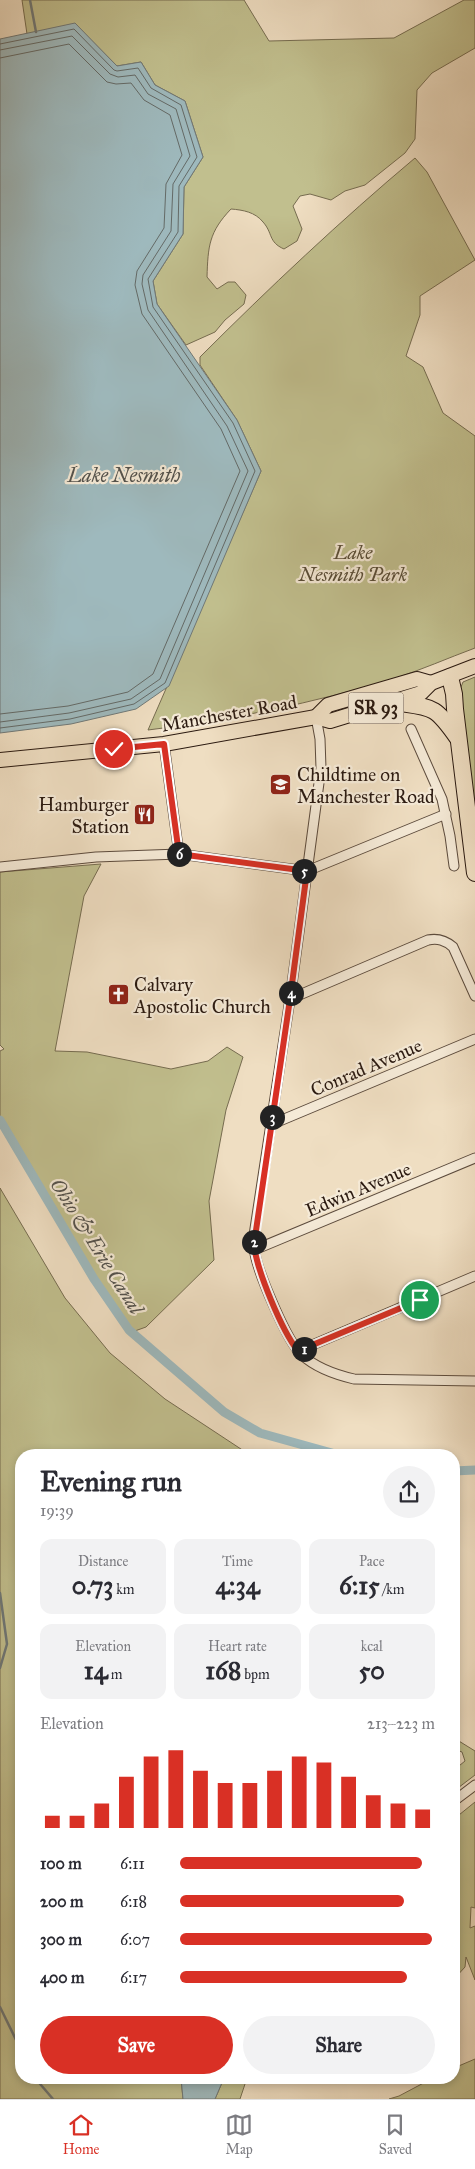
<!DOCTYPE html>
<html lang="en">
<head>
<meta charset="utf-8">
<style>
  :root { --surface:#fff; --page:#f2f2f3; --text:#2b2b33; --muted:#7c7c81; --line:#e1e1e2; --accent:#d93025 }
  body { margin:0; font-family:"IM FELL Great Primer",serif; background:var(--page); color:var(--text); height:100vh; display:flex; flex-direction:column; font-size:19px; white-space:nowrap }
  * { box-sizing:border-box; margin:0 }
  p { font-size:16px; color:var(--muted) }
  .icon { flex:none; width:28px; height:28px; fill:none; stroke:currentColor; stroke-width:2; stroke-linecap:round; stroke-linejoin:round }
  .map { position:relative; flex:1; overflow:hidden }
  .panel { position:absolute; left:15px; top:1449px; width:445px; height:635px; display:flex; flex-direction:column; background:var(--surface); border-radius:20px; box-shadow:0 2px 8px #0003 }
  .panel>* { flex:none }
  .pin { position:absolute; display:grid; place-items:center; width:42px; height:42px; color:#fff; margin:-21px; border:2px solid #fff; border-radius:50%; box-shadow:0 1px 5px #0007 }
  .km { position:absolute; width:25px; height:25px; margin:-12px; border-radius:50%; background:#222; color:#fff; font-size:14px; line-height:25px; text-align:center }
  .round { display:grid; place-items:center; flex:none; width:52px; height:52px; border-radius:26px; background:var(--page) }
  .summary { display:flex; align-items:center; justify-content:space-between; height:85px; padding:0 25px }
  h1 { font-size:28px; font-weight:700; line-height:38px }
  .metrics { display:grid; grid-template-columns:repeat(3,1fr); gap:8px; height:85px; padding:5px 25px }
  .metrics div { display:grid; align-content:center; border-radius:12px; background:var(--page); text-align:center }
  .metrics b { font-size:25px; font-weight:700 }
  .metrics small { font-size:14px; font-weight:400 }
  .metrics p { font-size:14px }
  .chart { height:140px; padding:10px 25px }
  .chart p { display:flex; justify-content:space-between }
  .chart svg { width:100%; height:90px; margin-top:5px; stroke:var(--accent); stroke-width:6 }
  .cta { display:flex; gap:10px; margin-top:auto; padding:10px 25px }
  .cta a { flex:1; height:58px; border-radius:30px; background:var(--accent); color:#fff; font-size:20px; font-weight:700; line-height:58px; text-align:center }
  .cta a+a { background:var(--page); color:var(--text) }
  ul { padding:0 25px; list-style:none; font-size:16px }
  li { display:grid; grid-template-columns:80px 60px 1fr; align-items:center; height:38px }
  li i { height:12px; border-radius:6px; background:var(--accent) }
  .tab-bar { display:flex; justify-content:space-around; align-items:center; height:70px; border-top:1px solid var(--line); background:var(--surface); font-size:14px; color:var(--muted) }
  .tab-bar a { display:grid; justify-items:center; gap:2px }
  .tab-bar .current { color:var(--accent) }
  .map>svg:first-child { display:block }
  .green { fill:#c1bf8e; stroke:#766c50 }
  .water { fill:#9eb9bd; stroke:#707978 }
  .lines { fill:none; stroke-linecap:round; stroke-linejoin:round }
  .shore { stroke:#646a67; stroke-width:1 }
  .stream { stroke:#707978; stroke-width:2.5 }
  .canal { stroke:#9eb9bd; stroke-width:9 }
  .street-casing { stroke:#5c4b3d; stroke-width:11 }
  .primary-casing { stroke:#2b1a11; stroke-width:16 }
  .highway-casing { stroke:#2b1a11; stroke-width:18 }
  .street { stroke:#f5ead7; stroke-width:9 }
  .primary { stroke:#efdec2; stroke-width:14 }
  .highway { stroke:#efdec2; stroke-width:16 }
  .route-casing { stroke:#fff; stroke-width:10 }
  .route { stroke:#d93025; stroke-width:6 }
  .labels { text-anchor:middle; stroke-width:4.5; stroke-linejoin:round; paint-order:stroke }
  .shield { fill:#f5ead7; stroke:#68584c; stroke-width:1 }
  .shield-label { font-size:18px; font-weight:bold; fill:#2b1a11 }
  .park-label { font-size:19px; font-style:italic; fill:#584c36; stroke:#f5ead7 }
  .street-label { font-size:19px; fill:#2b1a11; stroke:#f5ead7 }
  .poi-label { font-size:19px; fill:#2b1a11; stroke:#f5ead7; text-anchor:start }
  .water-label { font-size:20px; font-style:italic; fill:#53524d; stroke:#f5ead7 }
</style>
</head>
<body>
<div class="map">
<svg width="475" height="2099" viewBox="0 0 475 2099">
  <rect width="100%" height="100%" fill="#efdec2"/>
  <filter id="stains"><feTurbulence type="fractalNoise" baseFrequency=".004" numOctaves="4"/><feColorMatrix values="0 0 0 0 .2 0 0 0 0 .09 0 0 0 0 .02 0 0 0 .5 -.17"/></filter>
  <radialGradient id="worn" r=".72"><stop offset=".6" stop-color="#630" stop-opacity="0"/><stop offset="1" stop-color="#630" stop-opacity=".3"/></radialGradient>
  <g class="green">
    <path d="M22,0H244L269,41L394,38L464,0H475V48L432,73L417,90L415,139L405,153L365,185L345,191L331,200L310,194L300,196L293,206L302,229L297,241L284,249C268,242 273,233 263,222C255,212 243,210 231,209C209,232 208,246 207,277L217,289L228,282H235L246,295L244,304L225,320L215,332L186,345L157,304L153,281L183,234L184,187L203,157L185,101L155,85L141,62L117,66L75,24L27,34Z"/>
    <path d="M415,158L427,172L475,260L420,296V315L406,356L423,367L443,413L475,436V648C448,658 421,670 393,679C313,703 231,720 148,730L261,471L237,420L200,365V357C269,288 340,221 415,158Z"/>
    <path d="M475,677V841L457,697L463,682Z"/>
    <path d="M101,864L84,896L55,1051L87,1052L171,1069L208,1061L227,1047L243,1057L226,1110L209,1201L214,1260L146,1327L132,1332L94,1279L0,1120V1051L4,1049L0,1045V872Z"/>
    <path d="M0,1188L65,1298L110,1353L165,1399L250,1455H21V2078H181L183,2099H0Z"/>
    <path d="M454,1738L475,1751V1775L454,1791V1770L465,1761L462,1752L454,1749Z"/>
    <path d="M475,1802V1908L471,1907L470,1928L475,1926V1980L466,1957L465,1967L454,1979V1819Z"/>
    <path d="M475,2059V2099H389L399,2096L433,2078H454V2068Z"/>
    <path d="M224,2078H247L240,2099H215Z"/>
  </g>
  <g class="water">
    <path d="M75,23L117,66L141,62L155,85L185,101L203,157L184,187L183,234L153,281L157,304L237,420L261,471L169,686L136,709L71,724L0,733V39Z"/>
    <path d="M181,2078H224L215,2099H183Z"/>
  </g>
  <g class="lines">
    <g class="shore">
      <path d="M0,44L74,29L114,70L117,71L138,68L151,88L181,105L197,157L179,186L178,232L148,279L153,307L233,423L255,471L165,683L134,704L70,719L0,728"/>
      <path d="M0,50L72,36L110,74L118,77L135,75L148,94L176,109L190,156L173,184L171,231L143,275L142,284L148,310L227,426L248,471L160,679L131,699L69,713L0,722"/>
      <path d="M0,58L69,44L107,82L116,84L131,83L144,100L170,115L182,155L166,184L164,228L137,271L135,285L142,314L221,429L240,471L153,674L128,692L68,706L0,714"/>
    </g>
    <g class="stream">
      <path d="M30,0L36,32"/>
      <path d="M0,1593L7,1644L0,1668"/>
      <path d="M0,2007L21,2050"/>
      <path d="M35,2078L53,2099"/>
    </g>
    <g class="canal">
      <path d="M0,1120L94,1279L129,1330L224,1412L260,1433L339,1455"/>
      <path d="M454,1471L475,1470"/>
    </g>
    <defs>
      <g id="street">
        <path d="M316,717L320,739L321,768L290,999L254,1235C254,1242 254,1248 255,1254C259,1274 287,1342 302,1355C315,1367 337,1375 354,1379L475,1381"/>
        <path d="M411,729L442,799L450,836L454,866"/>
        <path d="M164,744L179,854"/>
        <path d="M0,867L96,857L179,854L307,871L446,814"/>
        <path d="M290,999L428,940C438,938 445,940 453,947L475,996"/>
        <path d="M270,1125L475,1039"/>
        <path d="M254,1250L475,1158"/>
        <path d="M298,1351L475,1276"/>
        <path d="M454,1801L475,1785"/>
      </g>
      <g id="primary">
        <path d="M316,717L328,705L417,679L431,683"/>
        <path d="M0,760L164,744L316,717L330,721L421,693L431,683L475,666"/>
      </g>
      <g id="highway">
        <path d="M450,677L454,694L455,709L475,873"/>
        <path d="M393,702C432,708 434,704 457,737"/>
      </g>
    </defs>
    <use href="#street" class="street-casing"/>
    <use href="#primary" class="primary-casing"/>
    <use href="#highway" class="highway-casing"/>
    <use href="#street" class="street"/>
    <use href="#primary" class="primary"/>
    <use href="#highway" class="highway"/>
  </g>
  <g class="lines">
    <defs>
      <path id="route" d="M114,749L164,744L179,854L307,871L290,999L254,1244C256,1269 282,1331 298,1351L420,1300"/>
    </defs>
    <use href="#route" class="route-casing"/>
    <use href="#route" class="route"/>
  </g>
  <defs>
    <symbol id="school-square" viewBox="-11 -11 22 22"><rect x="-9" y="-9" width="18" height="18" rx="4" fill="#8f2418" stroke="#f5ead7"/><path d="M0-5L7-2L0 1L-7-2ZM-4 1L0 2.5L4 1V4Q0 6-4 4Z" fill="#fff"/></symbol>
    <symbol id="restaurant-square" viewBox="-11 -11 22 22"><rect x="-9" y="-9" width="18" height="18" rx="4" fill="#8f2418" stroke="#f5ead7"/><path d="M-5-6h1v4h1v-4h1v4h1v-4h1v5L-1.5 .5V6h-2V.5L-5-1ZM5-6V6H3V1.5H1.5Q1.5-4 5-6Z" fill="#fff"/></symbol>
    <symbol id="church-square" viewBox="-11 -11 22 22"><rect x="-9" y="-9" width="18" height="18" rx="4" fill="#8f2418" stroke="#f5ead7"/><path d="M-1.2-6h2.4v3.5h3.3v2.4h-3.3V6h-2.4V-.1h-3.3v-2.4h3.3Z" fill="#fff"/></symbol>
  </defs>
  <g fill-rule="evenodd">
    <use href="#school-square" x="268" y="772" width="25" height="25"/>
    <use href="#restaurant-square" x="132" y="802" width="25" height="25"/>
    <use href="#church-square" x="106" y="982" width="25" height="25"/>
  </g>
  <g class="labels">
    <rect class="shield" x="348.5" y="692.5" width="55" height="31" rx="4"/>
    <g class="shield-label">
      <text x="376" y="714">SR 93</text>
    </g>
    <g class="park-label">
      <text x="353" y="559">Lake<tspan x="353" dy="22">Nesmith Park</tspan></text>
    </g>
    <g class="street-label">
      <text transform="translate(229 713) rotate(-10)" y="7">Manchester Road</text>
      <text transform="translate(366 1067) rotate(-23)" y="7">Conrad Avenue</text>
      <text transform="translate(358 1189) rotate(-23)" y="7">Edwin Avenue</text>
    </g>
    <g class="poi-label">
      <text x="297" y="781">Childtime on<tspan x="297" dy="22">Manchester Road</tspan></text>
      <text x="129" y="811" text-anchor="end">Hamburger<tspan x="129" dy="22">Station</tspan></text>
      <text x="134" y="991">Calvary<tspan x="134" dy="22">Apostolic Church</tspan></text>
    </g>
    <g class="water-label">
      <text x="124" y="482">Lake Nesmith</text>
      <text transform="translate(97 1246) rotate(58)" y="7">Ohio &amp; Erie Canal</text>
    </g>
  </g>
  <rect width="100%" height="100%" filter="url(#stains)"/>
  <rect width="100%" height="100%" fill="url(#worn)"/>
</svg>
<div class="pin" style="left:420px;top:1300px;background:#1e9e55"><svg class="icon" aria-label="arrive" viewBox="0 0 24 24"><path d="M6 21V4h12l-3 4 3 4H6"/></svg></div>
<div class="pin" style="left:114px;top:749px;background:#d93025"><svg class="icon" aria-label="check" viewBox="0 0 24 24"><path d="M5 12l5 5 9-10"/></svg></div>
<b class="km" style="left:304px;top:1349px">1</b>
<b class="km" style="left:254px;top:1242px">2</b>
<b class="km" style="left:272px;top:1117px">3</b>
<b class="km" style="left:291px;top:993px">4</b>
<b class="km" style="left:304px;top:871px">5</b>
<b class="km" style="left:179px;top:854px">6</b>
<section class="panel">
<div class="summary"><div><h1>Evening run</h1><p>19:39</p></div><a class="round"><svg class="icon" aria-label="share" viewBox="0 0 24 24"><path d="M12 15V3M7 8l5-5 5 5M5 13v7h14v-7"/></svg></a></div>
<div class="metrics">
<div><p>Distance</p><b>0.73<small> km</small></b></div>
<div><p>Time</p><b>4:34</b></div>
<div><p>Pace</p><b>6:15<small> /km</small></b></div>
</div>
<div class="metrics">
<div><p>Elevation</p><b>14<small> m</small></b></div>
<div><p>Heart rate</p><b>168<small> bpm</small></b></div>
<div><p>kcal</p><b>50</b></div>
</div>
<div class="chart"><p><span>Elevation</span>213–223 m</p>
<svg viewBox="0 0 160 44" preserveAspectRatio="none"><path d="M5 44V38M15 44V38M25 44V32M35 44V19M45 44V9M55 44V6M65 44V16M75 44V22M85 44V22M95 44V16M105 44V9M115 44V12M125 44V19M135 44V28M145 44V32M155 44V35"/></svg>
</div>
<ul>
<li><b>100 m</b>6:11<i style="width:95%"></i></li>
<li><b>200 m</b>6:18<i style="width:88%"></i></li>
<li><b>300 m</b>6:07<i style="width:99%"></i></li>
<li><b>400 m</b>6:17<i style="width:89%"></i></li>
</ul>
<div class="cta"><a>Save</a><a>Share</a></div>
</section>
</div>
<nav class="tab-bar">
<a class="current"><svg class="icon" aria-label="home" viewBox="0 0 24 24"><path d="M3 11l9-7 9 7M6 9v11h12V9"/></svg>Home</a>
<a><svg class="icon" aria-label="map" viewBox="0 0 24 24"><path d="M3 6l6-2 6 2 6-2v14l-6 2-6-2-6 2zM9 4v14M15 6v14"/></svg>Map</a>
<a><svg class="icon" aria-label="saved" viewBox="0 0 24 24"><path d="M7 4h10v16l-5-4-5 4z"/></svg>Saved</a>
</nav>
</body>
</html>
